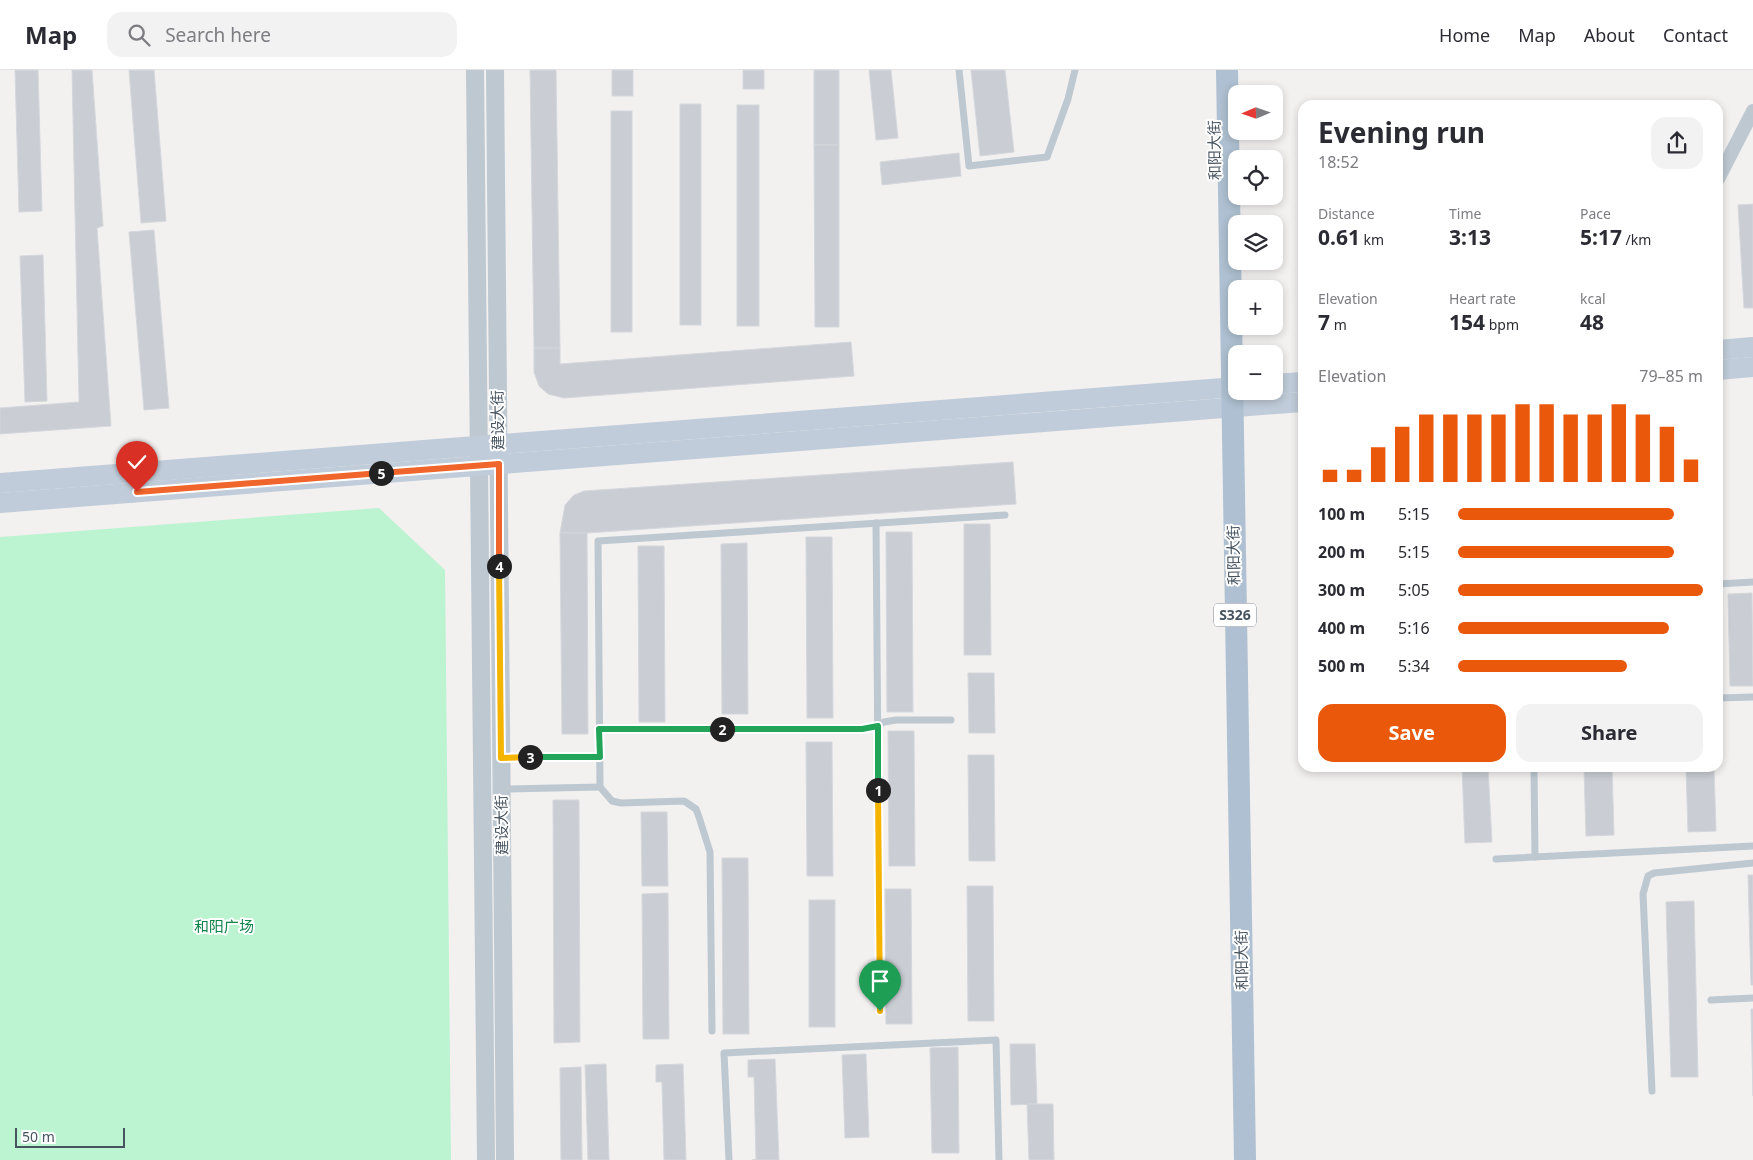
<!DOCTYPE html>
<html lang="en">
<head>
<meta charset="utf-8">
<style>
  :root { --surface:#fff; --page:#f2f2f3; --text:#2b2b33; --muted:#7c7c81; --line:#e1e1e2; --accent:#ea580c }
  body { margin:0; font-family:"Noto Sans","Noto Sans SC",sans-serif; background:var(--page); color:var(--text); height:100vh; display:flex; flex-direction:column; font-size:19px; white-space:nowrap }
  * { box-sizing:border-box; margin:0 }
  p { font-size:16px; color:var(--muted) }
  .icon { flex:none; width:28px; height:28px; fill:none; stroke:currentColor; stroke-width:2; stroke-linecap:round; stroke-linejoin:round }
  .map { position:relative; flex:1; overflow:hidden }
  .drawer { position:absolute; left:1298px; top:30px; width:425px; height:672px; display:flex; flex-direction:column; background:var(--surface); border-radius:15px; box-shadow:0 2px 8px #0003 }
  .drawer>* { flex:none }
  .needle { width:32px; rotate:268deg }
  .fabs { position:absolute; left:1228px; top:15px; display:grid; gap:10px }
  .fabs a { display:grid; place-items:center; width:55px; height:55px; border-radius:10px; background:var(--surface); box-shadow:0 2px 8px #0003; font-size:25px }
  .scale { position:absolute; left:15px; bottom:12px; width:110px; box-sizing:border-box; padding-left:5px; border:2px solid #475460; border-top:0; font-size:14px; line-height:18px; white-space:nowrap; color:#475460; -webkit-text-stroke:4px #fff; paint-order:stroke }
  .pin { position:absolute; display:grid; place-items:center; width:42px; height:42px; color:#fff; margin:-51px -21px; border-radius:50% 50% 50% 0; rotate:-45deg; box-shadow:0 0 5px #0007 }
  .pin .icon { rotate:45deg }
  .km { position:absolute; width:25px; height:25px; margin:-12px; border-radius:50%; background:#222; color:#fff; font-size:14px; line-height:25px; text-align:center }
  .round { display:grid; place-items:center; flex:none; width:52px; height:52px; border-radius:15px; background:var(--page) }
  .summary { display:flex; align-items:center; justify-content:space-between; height:85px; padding:0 20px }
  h1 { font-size:28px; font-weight:700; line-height:38px }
  .stats { display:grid; grid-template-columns:repeat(3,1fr); gap:8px; height:85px; padding:5px 20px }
  .stats div { display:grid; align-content:center }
  .stats b { font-size:21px; font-weight:700 }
  .stats small { font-size:14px; font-weight:400 }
  .stats p { font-size:14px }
  .chart { height:140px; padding:10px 20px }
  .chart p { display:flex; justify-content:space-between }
  .chart svg { width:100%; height:90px; margin-top:5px; stroke:var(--accent); stroke-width:6 }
  .button { display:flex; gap:10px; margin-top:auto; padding:10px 20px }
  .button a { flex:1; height:58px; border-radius:15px; background:var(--accent); color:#fff; font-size:20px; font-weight:700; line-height:58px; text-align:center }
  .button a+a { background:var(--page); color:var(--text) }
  ul { padding:0 20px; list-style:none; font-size:16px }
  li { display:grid; grid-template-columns:80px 60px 1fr; align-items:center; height:38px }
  li i { height:12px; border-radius:6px; background:var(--accent) }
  header { display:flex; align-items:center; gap:30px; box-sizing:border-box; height:70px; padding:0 25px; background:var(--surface); border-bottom:1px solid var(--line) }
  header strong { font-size:24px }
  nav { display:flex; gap:28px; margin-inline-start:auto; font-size:18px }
  .search { width:350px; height:45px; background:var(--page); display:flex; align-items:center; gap:12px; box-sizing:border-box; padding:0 18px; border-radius:15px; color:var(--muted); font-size:19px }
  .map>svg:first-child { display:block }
  .green { fill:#bcf3d1 }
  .building { fill:#cacdd3; stroke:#d4d7dc }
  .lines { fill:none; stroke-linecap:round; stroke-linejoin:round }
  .service { stroke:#bdc8d1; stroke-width:7 }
  .minor { stroke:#bdc8d1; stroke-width:14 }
  .tertiary { stroke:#bdc8d1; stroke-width:18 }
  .secondary { stroke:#c0ccd9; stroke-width:20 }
  .primary { stroke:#aec0d1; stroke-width:22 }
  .split-1-casing { stroke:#fff; stroke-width:10 }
  .split-2-casing { stroke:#fff; stroke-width:10 }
  .split-3-casing { stroke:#fff; stroke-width:10 }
  .split-4-casing { stroke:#fff; stroke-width:10 }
  .split-5-casing { stroke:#fff; stroke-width:10 }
  .split-6-casing { stroke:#fff; stroke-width:10 }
  .split-1 { stroke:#f5b400; stroke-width:6 }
  .split-2 { stroke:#22a559; stroke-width:6 }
  .split-3 { stroke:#22a559; stroke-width:6 }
  .split-4 { stroke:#f5b400; stroke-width:6 }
  .split-5 { stroke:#f0652b; stroke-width:6 }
  .split-6 { stroke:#f0652b; stroke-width:6 }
  .labels { text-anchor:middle; stroke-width:4; stroke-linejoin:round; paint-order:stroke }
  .shield { fill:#fff; stroke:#7e8790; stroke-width:1 }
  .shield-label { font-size:14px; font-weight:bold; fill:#475460 }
  .street-label { font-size:15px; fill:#475460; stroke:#fff }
  .park-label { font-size:15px; fill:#0f8348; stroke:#fff }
</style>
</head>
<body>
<header>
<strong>Map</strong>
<div class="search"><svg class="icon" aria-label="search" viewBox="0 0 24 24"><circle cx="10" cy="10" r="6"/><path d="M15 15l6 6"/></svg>Search here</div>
<nav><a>Home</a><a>Map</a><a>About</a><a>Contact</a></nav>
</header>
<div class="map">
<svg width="1753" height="1090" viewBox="0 0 1753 1090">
  <rect width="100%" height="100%" fill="#f3f0f0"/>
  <path class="green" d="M379,438L445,500L451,1090H0V467Z"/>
  <g class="building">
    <path d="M15,0H38L42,141L19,142Z"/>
    <path d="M72,0H92L103,156L97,158L111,356L0,364V338L79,332Z"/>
    <path d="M129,0H154L166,151L141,153Z"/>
    <path d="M530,0H556L560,278H534Z"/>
    <rect x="612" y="0" width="21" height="26"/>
    <rect x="743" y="0" width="21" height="19"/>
    <rect x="814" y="0" width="25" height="75"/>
    <path d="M869,0H891L898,68L876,70Z"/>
    <path d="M971,0H1005L1014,82L980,86Z"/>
    <rect x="680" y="34" width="21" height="221"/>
    <rect x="737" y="35" width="22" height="221"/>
    <rect x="611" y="41" width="21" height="221"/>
    <path d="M814,75H839V257H815Z"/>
    <path d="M959,83L961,106L882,115L880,92Z"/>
    <path d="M1753,134V238H1744L1738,135Z"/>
    <path d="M154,160L169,338L144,340L129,162Z"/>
    <path d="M43,185L47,331L25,332L20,186Z"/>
    <path d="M851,272L854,306L564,328L548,324L539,316L534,302V278H560V294Z"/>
    <path d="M1013,392L1016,434L587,463H560L565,435L574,425L584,421Z"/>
    <path d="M964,454H990L991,585H964Z"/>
    <path d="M886,462H912L913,642H887Z"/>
    <path d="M560,463H587L588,664H562Z"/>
    <path d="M806,467H832L833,648H807Z"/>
    <path d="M747,473L748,644H722L721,474Z"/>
    <path d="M638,476H664L665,652H639Z"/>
    <path d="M1752,523L1753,616H1730L1728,524Z"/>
    <path d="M968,603H994L995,663H969Z"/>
    <path d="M888,661H914L915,796H889Z"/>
    <path d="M806,672H832L833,806H807Z"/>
    <path d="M968,685H994L995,791H969Z"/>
    <path d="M1462,698H1488L1492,772L1465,773Z"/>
    <path d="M1584,698H1612L1614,765L1586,766Z"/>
    <path d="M1686,698H1714L1716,761L1688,762Z"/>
    <path d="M553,730H579L580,972L554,973Z"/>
    <path d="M641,742H667L668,816H642Z"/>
    <path d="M722,788H748L749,964H723Z"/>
    <path d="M1748,805H1753V915H1751Z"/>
    <path d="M967,816H993L994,951H968Z"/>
    <path d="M885,819H911L912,954H886Z"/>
    <path d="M668,823L669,969H643L642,824Z"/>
    <rect x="809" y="830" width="26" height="127"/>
    <path d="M1694,831L1698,1007H1671L1666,832Z"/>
    <path d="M1751,939H1753V1026Z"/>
    <path d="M1010,974H1035L1037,1034L1011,1035Z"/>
    <path d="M958,977L959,1083H932L930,978Z"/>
    <path d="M866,984L869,1067L845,1068L842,985Z"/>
    <path d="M775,989L779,1090H752L756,1089L754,1007H748V990Z"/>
    <path d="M606,994L609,1090H588L585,995Z"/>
    <path d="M683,994L686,1090H664L662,1012H656V995Z"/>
    <path d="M581,997L582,1090H561L560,998Z"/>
    <path d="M1027,1034H1053L1054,1090H1029Z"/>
  </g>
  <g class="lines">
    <g class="service">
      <path d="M959,0L969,96L1047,87L1068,29L1075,0"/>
      <path d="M876,453L880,941"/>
      <path d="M1718,514L1753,512"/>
      <path d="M1718,628L1753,627"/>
      <path d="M599,659H862L874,658L884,652L896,650H951"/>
      <path d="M502,688L600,687"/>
      <path d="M1534,698L1535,787"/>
      <path d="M502,719L600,717"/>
      <path d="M1496,789L1753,776"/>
      <path d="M1711,930L1753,928"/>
      <path d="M712,961L710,782L699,747L696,739L684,731L621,733L612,731L600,717L598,471L1005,445"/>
      <path d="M1652,1021L1643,824L1648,806L1654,803L1753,793"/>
      <path d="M729,1090L724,983L996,970L999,1090"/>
    </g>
    <path class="minor" d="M1718,109L1753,41"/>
    <g class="tertiary">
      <path d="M475,0L486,1090"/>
      <path d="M495,0L505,1090"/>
    </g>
    <g class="secondary">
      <path d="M1718,280L1753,277"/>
      <path d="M1718,300L1753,297"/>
      <path d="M1274,314L1302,312"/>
      <path d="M0,413L1236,317"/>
      <path d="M0,433L1302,332"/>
    </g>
    <path class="primary" d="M1227,0L1245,1090"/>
  </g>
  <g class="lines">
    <defs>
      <path id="split-1" d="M878,720L880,941"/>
      <path id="split-2" d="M722,659H862L878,656V720"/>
      <path id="split-3" d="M530,687H600L599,659H722"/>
      <path id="split-4" d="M499,496L501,688L530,687"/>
      <path id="split-5" d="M381,403L499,394V496"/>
      <path id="split-6" d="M137,422L381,403"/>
    </defs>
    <use href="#split-1" class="split-1-casing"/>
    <use href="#split-2" class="split-2-casing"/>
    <use href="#split-3" class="split-3-casing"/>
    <use href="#split-4" class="split-4-casing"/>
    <use href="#split-5" class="split-5-casing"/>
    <use href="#split-6" class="split-6-casing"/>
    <use href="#split-1" class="split-1"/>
    <use href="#split-2" class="split-2"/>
    <use href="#split-3" class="split-3"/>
    <use href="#split-4" class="split-4"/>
    <use href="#split-5" class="split-5"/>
    <use href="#split-6" class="split-6"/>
  </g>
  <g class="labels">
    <rect class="shield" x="1214" y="533.5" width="42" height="23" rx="4"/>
    <g class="shield-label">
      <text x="1235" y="550">S326</text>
    </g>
    <g class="street-label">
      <text transform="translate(1215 80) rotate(-91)" y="5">和阳大街</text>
      <text transform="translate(498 350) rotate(-91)" y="5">建设大街</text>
      <text transform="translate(1234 485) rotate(-91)" y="5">和阳大街</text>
      <text transform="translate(502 755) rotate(-91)" y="5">建设大街</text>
      <text transform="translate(1242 890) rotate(-91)" y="5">和阳大街</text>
    </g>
    <g class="park-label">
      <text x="224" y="862">和阳广场</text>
    </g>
  </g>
</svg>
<div class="fabs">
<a><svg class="needle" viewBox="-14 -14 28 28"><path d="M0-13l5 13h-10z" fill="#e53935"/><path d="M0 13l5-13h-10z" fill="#7c7c81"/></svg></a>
<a><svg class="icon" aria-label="locate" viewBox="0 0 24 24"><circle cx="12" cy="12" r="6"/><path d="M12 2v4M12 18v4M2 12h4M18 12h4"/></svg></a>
<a><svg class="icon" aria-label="layers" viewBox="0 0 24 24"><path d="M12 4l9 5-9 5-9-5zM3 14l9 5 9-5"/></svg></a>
<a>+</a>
<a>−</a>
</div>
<div class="scale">50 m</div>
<div class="pin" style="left:880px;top:941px;background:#1e9e55"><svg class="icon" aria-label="arrive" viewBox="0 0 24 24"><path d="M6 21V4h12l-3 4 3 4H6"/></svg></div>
<div class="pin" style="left:137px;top:422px;background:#d93025"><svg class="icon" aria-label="check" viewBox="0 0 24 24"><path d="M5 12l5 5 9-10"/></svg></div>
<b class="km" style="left:878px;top:720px">1</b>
<b class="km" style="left:722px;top:659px">2</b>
<b class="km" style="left:530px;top:687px">3</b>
<b class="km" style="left:499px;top:496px">4</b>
<b class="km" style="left:381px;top:403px">5</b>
<section class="drawer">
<div class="summary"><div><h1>Evening run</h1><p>18:52</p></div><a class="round"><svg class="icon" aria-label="share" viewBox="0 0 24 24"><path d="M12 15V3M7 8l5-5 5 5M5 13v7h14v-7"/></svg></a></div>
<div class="stats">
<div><p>Distance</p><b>0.61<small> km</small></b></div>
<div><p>Time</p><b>3:13</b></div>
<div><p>Pace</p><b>5:17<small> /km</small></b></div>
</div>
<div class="stats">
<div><p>Elevation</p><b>7<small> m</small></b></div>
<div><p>Heart rate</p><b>154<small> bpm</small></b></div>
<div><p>kcal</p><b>48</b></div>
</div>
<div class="chart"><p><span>Elevation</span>79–85 m</p>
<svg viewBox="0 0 160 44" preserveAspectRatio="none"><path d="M5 44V38M15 44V38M25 44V27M35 44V17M45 44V11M55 44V11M65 44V11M75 44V11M85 44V6M95 44V6M105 44V11M115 44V11M125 44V6M135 44V11M145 44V17M155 44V33"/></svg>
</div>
<ul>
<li><b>100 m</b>5:15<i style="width:88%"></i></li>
<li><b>200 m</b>5:15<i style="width:88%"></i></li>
<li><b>300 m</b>5:05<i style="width:100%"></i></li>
<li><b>400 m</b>5:16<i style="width:86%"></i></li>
<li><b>500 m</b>5:34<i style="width:69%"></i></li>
</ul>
<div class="button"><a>Save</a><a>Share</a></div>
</section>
</div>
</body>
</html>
